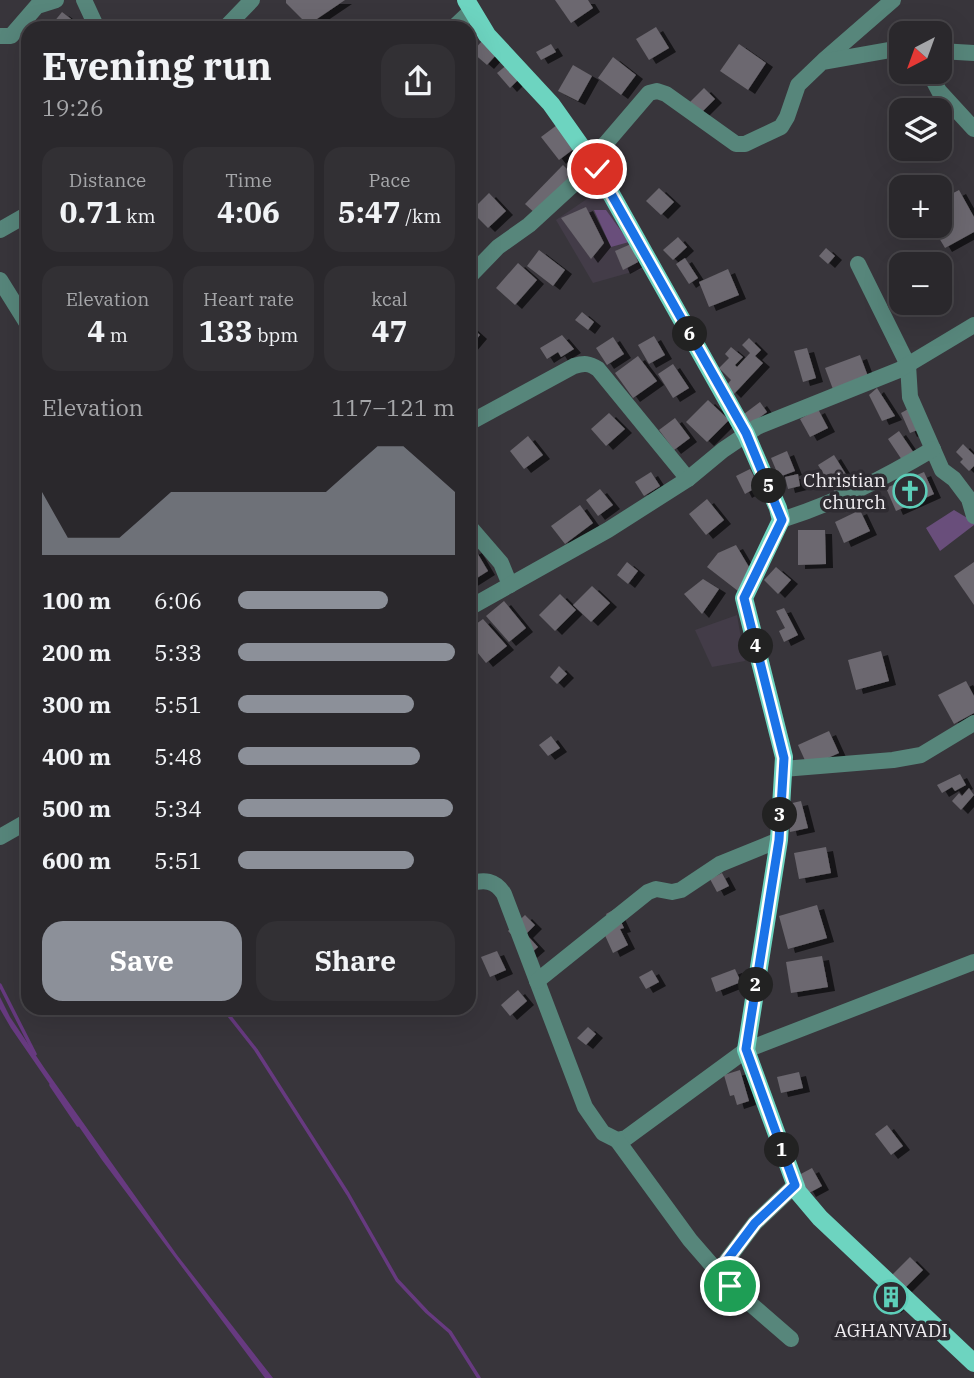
<!DOCTYPE html>
<html lang="en">
<head>
<meta charset="utf-8">
<style>
  :root { --surface:#2a282c; --page:#323034; --text:#f1f3f6; --muted:#a5a6a9; --line:#464448; --accent:#8c9099 }
  body { margin:0; font-family:"IBM Plex Serif",serif; background:var(--page); color:var(--text); height:100vh; display:flex; flex-direction:column; font-size:26px; white-space:nowrap }
  * { box-sizing:border-box; margin:0 }
  p { font-size:23px; color:var(--muted) }
  .icon { flex:none; width:38px; height:38px; fill:none; stroke:currentColor; stroke-width:2; stroke-linecap:round; stroke-linejoin:round }
  .map { position:relative; flex:1; overflow:hidden }
  .panel { position:absolute; left:21px; top:21px; width:455px; height:994px; display:flex; flex-direction:column; background:var(--surface); border-radius:21px; box-shadow:0 7px 28px #0002,0 0 0 2px var(--line) }
  .panel>* { flex:none }
  .needle { width:46px; rotate:221deg }
  .buttons { position:absolute; left:889px; top:21px; display:grid; gap:14px }
  .buttons a { display:grid; place-items:center; width:63px; height:63px; border-radius:14px; background:var(--surface); box-shadow:0 7px 28px #0002,0 0 0 2px var(--line); font-size:35px }
  .pin { position:absolute; display:grid; place-items:center; width:60px; height:60px; color:#fff; margin:-30px; border:4px solid #fff; border-radius:50%; box-shadow:0 2px 7px #0007 }
  .km { position:absolute; width:35px; height:35px; margin:-18px; border-radius:50%; background:#222; color:#fff; font-size:19px; line-height:35px; text-align:center }
  .round { display:grid; place-items:center; flex:none; width:74px; height:74px; border-radius:21px; background:var(--page) }
  .head { display:flex; align-items:center; justify-content:space-between; height:119px; padding:0 21px }
  h1 { font-size:38px; font-weight:700; line-height:52px }
  .metrics { display:grid; grid-template-columns:repeat(3,1fr); gap:10px; height:119px; padding:7px 21px }
  .metrics div { display:grid; align-content:center; border-radius:18px; background:var(--page); text-align:center }
  .metrics b { font-size:30px; font-weight:700 }
  .metrics small { font-size:19px; font-weight:400 }
  .metrics p { font-size:19px }
  .chart { height:196px; padding:14px 21px }
  .chart p { display:flex; justify-content:space-between }
  .chart svg { width:100%; height:126px; margin-top:7px; fill:var(--accent); opacity:.7 }
  .button { display:flex; gap:14px; margin-top:auto; padding:14px 21px }
  .button a { flex:1; height:80px; border-radius:21px; background:var(--accent); color:#fff; font-size:28px; font-weight:700; line-height:80px; text-align:center }
  .button a+a { background:var(--page); color:var(--text) }
  ul { padding:0 21px; list-style:none; font-size:23px }
  li { display:grid; grid-template-columns:112px 84px 1fr; align-items:center; height:52px }
  li i { height:18px; border-radius:9px; background:var(--accent) }
  .map>svg:first-child { display:block }
  .built { fill:#433c48 }
  .green { fill:#694e7b }
  .water { fill:#673a80 }
  .lines { fill:none; stroke-linecap:round; stroke-linejoin:round }
  .stream { stroke:#673a80; stroke-width:3.5 }
  .building { fill:#6c686f; filter:url(#shadow) }
  .minor { stroke:#57867b; stroke-width:16 }
  .major { stroke:#6dd4c0; stroke-width:18 }
  .route-casing { stroke:#fff; stroke-width:14 }
  .route { stroke:#1a73e8; stroke-width:9 }
  .labels { text-anchor:middle; stroke-width:7; stroke-linejoin:round; paint-order:stroke }
  .poi-label { font-size:19px; fill:#f0edf1; stroke:#2e2b31; text-anchor:end }
</style>
</head>
<body>
<div class="map">
<svg width="974" height="1378" viewBox="0 0 974 1378">
  <defs>
    <filter id="shadow"><feDropShadow dx="7" dy="4" stdDeviation="0" flood-color="#0009"/></filter>
  </defs>
  <rect width="100%" height="100%" fill="#38353b"/>
  <g class="built">
    <path d="M603,188L646,268L593,283L556,220Z"/>
    <path d="M737,615L745,661L712,667L695,630Z"/>
  </g>
  <g class="green">
    <path d="M594,210H606L629,242L611,247Z"/>
    <path d="M954,510L974,522V525L940,551L926,528Z"/>
  </g>
  <path class="water" d="M0,997L10,1017L45,1069L177,1255L273,1378H265L102,1160L11,1028L0,1009Z"/>
  <g class="lines">
    <g class="stream">
      <path d="M0,985L35,1054"/>
      <path d="M223,1008L256,1050L348,1194L397,1280L427,1312L450,1332L479,1378"/>
      <path d="M51,1085L78,1125"/>
    </g>
  </g>
  <g class="building">
    <path d="M286,0H345L308,25L286,3Z"/>
    <path d="M555,0H588L593,8L571,23Z"/>
    <path d="M62,12L75,22L71,28H49Z"/>
    <path d="M656,27L669,48L649,60L636,39Z"/>
    <path d="M482,41L496,55L487,65L472,52Z"/>
    <path d="M551,44L556,52L541,60L536,52Z"/>
    <path d="M739,44L766,63L748,90L720,71Z"/>
    <path d="M613,57L636,75L621,95L598,78Z"/>
    <path d="M508,64L520,78L510,88L497,73Z"/>
    <path d="M573,65L592,76L578,101L558,91Z"/>
    <path d="M704,88L715,99L700,114L689,103Z"/>
    <path d="M557,125L575,148L559,160L541,137Z"/>
    <path d="M563,165L574,176L536,214L525,204Z"/>
    <path d="M659,188L674,202L661,215L646,201Z"/>
    <path d="M959,190L974,217V232L945,248L932,226H940V200Z"/>
    <path d="M489,193L506,211L488,228L471,211Z"/>
    <path d="M586,207L604,243L591,259L561,218Z"/>
    <path d="M678,237L687,247L673,260L663,250Z"/>
    <path d="M631,244L638,262L623,270L615,251Z"/>
    <path d="M826,248L835,256L828,264L819,256Z"/>
    <path d="M539,250L565,270L553,286L527,266Z"/>
    <path d="M685,258L698,278L689,284L676,264Z"/>
    <path d="M518,263L537,280L515,305L496,288Z"/>
    <path d="M728,269L739,295L709,307L699,282Z"/>
    <path d="M582,312L594,322L588,330L575,320Z"/>
    <path d="M469,325L480,335L469,348Z"/>
    <path d="M562,335L574,349L561,357L558,352L547,359L540,348Z"/>
    <path d="M654,336L665,355L649,364L638,345Z"/>
    <path d="M613,337L624,354L607,365L596,348Z"/>
    <path d="M749,338L761,350L755,356L763,363L734,394L726,386L731,380L719,368L729,358L725,354L731,347L743,357L735,365L737,367L750,353L742,345Z"/>
    <path d="M807,348L816,378L803,382L794,351Z"/>
    <path d="M860,355L869,379L834,392L825,368Z"/>
    <path d="M638,356L657,381L633,398L615,373Z"/>
    <path d="M673,364L689,388L673,398L658,374Z"/>
    <path d="M877,388L895,416L882,421L869,395Z"/>
    <path d="M708,400L729,420L707,442L686,422Z"/>
    <path d="M760,402L767,412L751,424L744,414Z"/>
    <path d="M910,408L920,429L910,433L901,413Z"/>
    <path d="M818,409L828,428L810,437L800,419Z"/>
    <path d="M609,413L625,429L606,446L591,429Z"/>
    <path d="M675,418L690,438L674,450L659,430Z"/>
    <path d="M899,431L914,453L902,460L888,439Z"/>
    <path d="M528,436L543,455L524,469L510,451Z"/>
    <path d="M963,444L974,455V466L969,471L960,462L963,459L956,452Z"/>
    <path d="M787,451L795,471L779,477L771,458Z"/>
    <path d="M834,455L852,484L836,494L818,465Z"/>
    <path d="M750,469L759,486L745,494L736,476Z"/>
    <path d="M651,472L660,486L644,496L635,482Z"/>
    <path d="M924,472L934,494L896,511L886,488Z"/>
    <path d="M798,474L800,486L788,489L785,477Z"/>
    <path d="M600,489L613,505L598,516L586,500Z"/>
    <path d="M707,499L724,520L706,535L689,514Z"/>
    <path d="M580,505L593,523L565,544L551,526Z"/>
    <path d="M860,510L870,531L844,543L835,522Z"/>
    <path d="M798,530H825L826,564L798,565Z"/>
    <path d="M736,545L749,567L738,591L707,567L718,553Z"/>
    <path d="M475,549L488,571L469,583V552Z"/>
    <path d="M627,562L638,571L628,584L617,575Z"/>
    <path d="M974,562V605L954,576Z"/>
    <path d="M776,567L791,580L778,594L764,580Z"/>
    <path d="M703,579L719,589L702,614L684,594Z"/>
    <path d="M592,586L610,603L591,622L573,605Z"/>
    <path d="M560,594L576,610L555,631L539,615Z"/>
    <path d="M504,601L526,628L509,642L486,616Z"/>
    <path d="M784,608L798,635L784,642L779,631L785,628L776,611Z"/>
    <path d="M483,619L507,646L486,663L469,642V629Z"/>
    <path d="M881,651L889,681L856,690L848,660Z"/>
    <path d="M559,666L567,674L557,684L550,677Z"/>
    <path d="M966,681L974,696V713L954,724L938,695Z"/>
    <path d="M829,731L839,753L808,767L798,745Z"/>
    <path d="M551,736L560,748L548,756L539,745Z"/>
    <path d="M960,774L966,785L955,791L952,787L942,793L937,785Z"/>
    <path d="M969,788L974,795L961,810L952,801L959,793L962,796Z"/>
    <path d="M801,801L808,828L790,832L784,805Z"/>
    <path d="M826,847L831,873L799,879L794,853Z"/>
    <path d="M722,873L729,886L717,892L710,879Z"/>
    <path d="M817,905L827,938L788,949L779,916Z"/>
    <path d="M615,909L624,928L620,929L628,945L613,953L603,931L612,926L606,914Z"/>
    <path d="M525,915L535,925L526,934L538,947L530,954L508,931Z"/>
    <path d="M497,951L506,970L490,977L481,957Z"/>
    <path d="M822,956L828,987L791,993L786,962Z"/>
    <path d="M735,969L741,982L716,992L711,978Z"/>
    <path d="M652,970L659,982L646,989L639,977Z"/>
    <path d="M518,990L527,1001L510,1016L501,1005Z"/>
    <path d="M588,1027L596,1034L586,1045L577,1038Z"/>
    <path d="M740,1070L749,1101L737,1105L734,1095L730,1096L724,1075Z"/>
    <path d="M799,1072L803,1088L781,1093L777,1077Z"/>
    <path d="M887,1125L903,1146L891,1155L875,1134Z"/>
    <path d="M812,1168L822,1186L809,1193L799,1175Z"/>
    <path d="M910,1257L923,1270L903,1290L890,1277Z"/>
    <path d="M887,1284L903,1301L894,1309L878,1293Z"/>
  </g>
  <g class="lines">
    <g class="minor">
      <path d="M84,0L97,28"/>
      <path d="M225,28L252,0"/>
      <path d="M453,28L472,10"/>
      <path d="M0,36H11L37,6L56,0"/>
      <path d="M940,51L974,53"/>
      <path d="M824,60L893,0"/>
      <path d="M929,72L939,91L974,129"/>
      <path d="M590,158L607,142L649,93L657,91L666,94L736,144H745L781,127L787,117L798,85L822,62L901,48"/>
      <path d="M0,230L28,214"/>
      <path d="M858,264L908,365L910,397L942,470L954,479L969,499L974,516"/>
      <path d="M469,277L498,247L529,225L578,180L597,169"/>
      <path d="M0,280L28,325"/>
      <path d="M469,423L574,366C584,363 589,363 598,369L688,479"/>
      <path d="M781,520C836,503 884,478 933,449"/>
      <path d="M469,526L501,563L510,585"/>
      <path d="M469,608L608,530L688,479L723,450L757,427L899,370L974,325"/>
      <path d="M783,769L893,760L921,755L974,723"/>
      <path d="M0,837L28,821"/>
      <path d="M469,884C484,879 495,880 504,894L585,1107L603,1133L617,1140L626,1138L746,1050L974,962"/>
      <path d="M537,981L648,892L656,889L672,892L681,890L720,864L779,840"/>
      <path d="M617,1140L690,1240L730,1286L791,1339"/>
      <path d="M718,1272L755,1223L795,1185"/>
    </g>
    <path class="major" d="M466,0L487,35L551,104L597,169L746,434L778,508L781,520L744,598L784,757L779,840L746,1050L798,1192L820,1218L974,1363"/>
  </g>
  <g class="lines">
    <defs>
      <path id="route" d="M597,169L746,433L782,520L744,598L784,758L779,840L746,1049L795,1185L755,1223L718,1272L730,1286"/>
    </defs>
    <use href="#route" class="route-casing"/>
    <use href="#route" class="route"/>
  </g>
  <defs>
    <symbol id="church-ring" viewBox="-11 -11 22 22"><circle r="9.5" fill="#2e2b31" stroke="#5dceb9" stroke-width="1.5"/><path d="M-1.2-6h2.4v3.5h3.3v2.4h-3.3V6h-2.4V-.1h-3.3v-2.4h3.3Z" fill="#5dceb9"/></symbol>
    <symbol id="building-ring" viewBox="-11 -11 22 22"><circle r="9.5" fill="#2e2b31" stroke="#5dceb9" stroke-width="1.5"/><path d="M-4-6H4V6H1V3H-1V6H-4ZM-2.5-4.3h1.7v1.8h-1.7ZM.8-4.3h1.7v1.8H.8ZM-2.5-1h1.7V.8h-1.7ZM.8-1h1.7V.8H.8Z" fill="#5dceb9"/></symbol>
  </defs>
  <g fill-rule="evenodd">
    <use href="#church-ring" x="891" y="472" width="38" height="38"/>
    <use href="#building-ring" x="872" y="1278" width="38" height="38"/>
  </g>
  <g class="labels">
    <g class="poi-label">
      <text x="886" y="487">Christian<tspan x="886" dy="22">church</tspan></text>
      <text x="891" y="1337" text-anchor="middle">AGHANVADI</text>
    </g>
  </g>
</svg>
<div class="buttons">
<a><svg class="needle" viewBox="-14 -14 28 28"><path d="M0-13l5 13h-10z" fill="#e53935"/><path d="M0 13l5-13h-10z" fill="#a5a6a9"/></svg></a>
<a><svg class="icon" aria-label="layers" viewBox="0 0 24 24"><path d="M12 4l9 5-9 5-9-5zM3 14l9 5 9-5"/></svg></a>
<a>+</a>
<a>−</a>
</div>
<div class="pin" style="left:730px;top:1286px;background:#1e9e55"><svg class="icon" aria-label="arrive" viewBox="0 0 24 24"><path d="M6 21V4h12l-3 4 3 4H6"/></svg></div>
<div class="pin" style="left:597px;top:169px;background:#d93025"><svg class="icon" aria-label="check" viewBox="0 0 24 24"><path d="M5 12l5 5 9-10"/></svg></div>
<b class="km" style="left:782px;top:1150px">1</b>
<b class="km" style="left:756px;top:985px">2</b>
<b class="km" style="left:780px;top:815px">3</b>
<b class="km" style="left:756px;top:646px">4</b>
<b class="km" style="left:769px;top:486px">5</b>
<b class="km" style="left:690px;top:334px">6</b>
<section class="panel">
<div class="head"><div><h1>Evening run</h1><p>19:26</p></div><a class="round"><svg class="icon" aria-label="share" viewBox="0 0 24 24"><path d="M12 15V3M7 8l5-5 5 5M5 13v7h14v-7"/></svg></a></div>
<div class="metrics">
<div><p>Distance</p><b>0.71<small> km</small></b></div>
<div><p>Time</p><b>4:06</b></div>
<div><p>Pace</p><b>5:47<small> /km</small></b></div>
</div>
<div class="metrics">
<div><p>Elevation</p><b>4<small> m</small></b></div>
<div><p>Heart rate</p><b>133<small> bpm</small></b></div>
<div><p>kcal</p><b>47</b></div>
</div>
<div class="chart"><p><span>Elevation</span>117–121 m</p>
<svg viewBox="0 0 160 44" preserveAspectRatio="none"><path d="M0 44V22L10 38L20 38L30 38L40 30L50 22L60 22L70 22L80 22L90 22L100 22L110 22L120 14L130 6L140 6L150 14L160 22V44z"/></svg>
</div>
<ul>
<li><b>100 m</b>6:06<i style="width:69%"></i></li>
<li><b>200 m</b>5:33<i style="width:100%"></i></li>
<li><b>300 m</b>5:51<i style="width:81%"></i></li>
<li><b>400 m</b>5:48<i style="width:84%"></i></li>
<li><b>500 m</b>5:34<i style="width:99%"></i></li>
<li><b>600 m</b>5:51<i style="width:81%"></i></li>
</ul>
<div class="button"><a>Save</a><a>Share</a></div>
</section>
</div>
</body>
</html>
